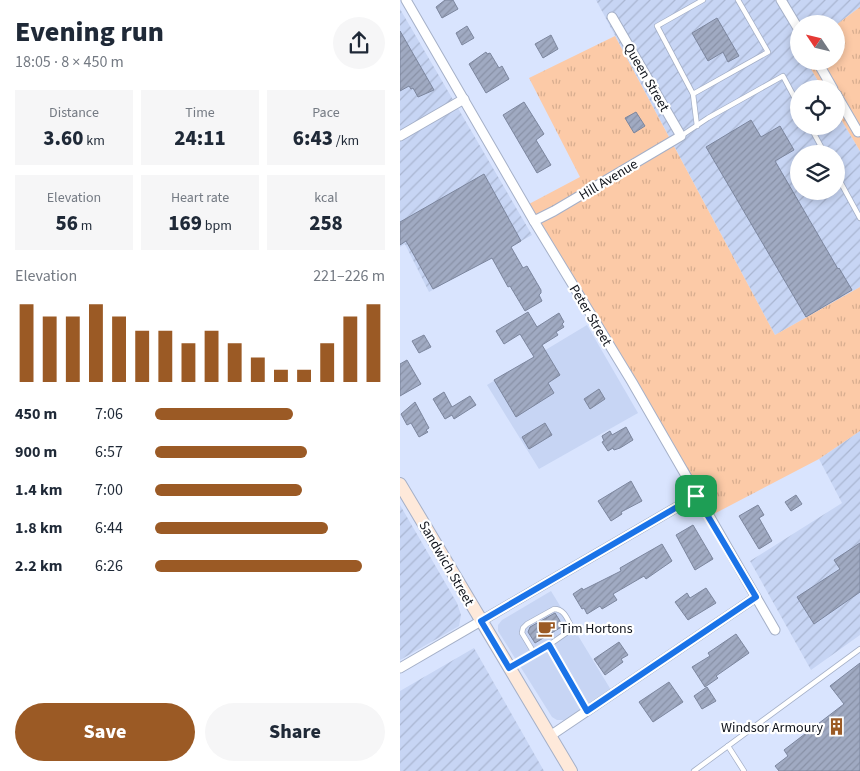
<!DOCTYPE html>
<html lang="en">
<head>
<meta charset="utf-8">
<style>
  :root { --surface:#fff; --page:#f6f6f7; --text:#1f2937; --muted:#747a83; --accent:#9b5a25 }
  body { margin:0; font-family:"Source Sans 3",sans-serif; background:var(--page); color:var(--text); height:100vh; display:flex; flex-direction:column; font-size:19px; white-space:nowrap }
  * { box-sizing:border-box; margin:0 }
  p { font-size:16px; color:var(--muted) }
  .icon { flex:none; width:28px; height:28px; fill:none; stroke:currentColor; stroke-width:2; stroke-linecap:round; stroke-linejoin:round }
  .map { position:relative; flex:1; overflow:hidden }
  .details { display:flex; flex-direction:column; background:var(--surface); width:400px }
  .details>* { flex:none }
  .needle { width:32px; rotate:305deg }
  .fabs { position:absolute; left:390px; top:15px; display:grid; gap:10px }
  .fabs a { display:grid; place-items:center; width:55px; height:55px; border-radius:50%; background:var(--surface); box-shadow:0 2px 8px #0003; font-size:25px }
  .pin { position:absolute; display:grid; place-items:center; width:42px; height:42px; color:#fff; margin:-21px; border-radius:10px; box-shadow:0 2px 8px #0006 }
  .round { display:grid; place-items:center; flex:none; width:52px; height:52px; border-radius:26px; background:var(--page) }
  .overview { display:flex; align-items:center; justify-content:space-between; height:85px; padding:0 15px }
  h1 { font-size:28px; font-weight:800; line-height:38px }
  .stats { display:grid; grid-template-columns:repeat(3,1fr); gap:8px; height:85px; padding:5px 15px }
  .stats div { display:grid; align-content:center; border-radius:0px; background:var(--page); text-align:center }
  .stats b { font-size:21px; font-weight:800 }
  .stats small { font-size:14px; font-weight:400 }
  .stats p { font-size:14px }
  .chart { height:140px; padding:10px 15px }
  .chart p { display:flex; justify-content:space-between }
  .chart svg { width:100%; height:90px; margin-top:5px; stroke:var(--accent); stroke-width:6 }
  .primary-button { display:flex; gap:10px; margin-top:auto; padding:10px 15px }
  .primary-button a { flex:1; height:58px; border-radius:30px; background:var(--accent); color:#fff; font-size:20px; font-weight:800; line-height:58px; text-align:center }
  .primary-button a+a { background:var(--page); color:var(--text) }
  ul { padding:0 15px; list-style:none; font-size:16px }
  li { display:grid; grid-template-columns:80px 60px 1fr; align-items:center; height:38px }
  li i { height:12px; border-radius:6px; background:var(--accent) }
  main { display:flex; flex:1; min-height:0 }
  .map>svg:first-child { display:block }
  .built { fill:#c7d5f4 }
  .industrial { fill:url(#industrial-furrows); fill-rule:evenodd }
  .grass { fill:url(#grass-tufts) }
  .building { fill:url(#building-hatch); stroke:#7c869e }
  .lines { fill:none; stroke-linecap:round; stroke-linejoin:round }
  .service-casing { stroke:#a5b0c8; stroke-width:6 }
  .minor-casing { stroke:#a5b0c8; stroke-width:11 }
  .secondary-casing { stroke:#a5b0c8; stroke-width:14 }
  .service { stroke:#fff; stroke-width:4.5 }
  .minor { stroke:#fff; stroke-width:9 }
  .secondary { stroke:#fee9da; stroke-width:12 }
  .route-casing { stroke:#fff; stroke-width:10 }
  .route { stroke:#1a73e8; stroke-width:6 }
  .labels { text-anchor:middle; stroke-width:4.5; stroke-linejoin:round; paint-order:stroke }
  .street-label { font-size:14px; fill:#10141c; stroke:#fff }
  .poi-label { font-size:14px; fill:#10141c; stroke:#fff; text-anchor:start }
</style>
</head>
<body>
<main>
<section class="details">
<div class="overview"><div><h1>Evening run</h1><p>18:05 · 8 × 450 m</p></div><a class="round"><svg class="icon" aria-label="share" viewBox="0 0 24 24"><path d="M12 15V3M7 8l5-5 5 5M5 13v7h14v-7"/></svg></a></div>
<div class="stats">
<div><p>Distance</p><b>3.60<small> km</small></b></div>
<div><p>Time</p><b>24:11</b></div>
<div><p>Pace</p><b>6:43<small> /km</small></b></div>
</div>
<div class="stats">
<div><p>Elevation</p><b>56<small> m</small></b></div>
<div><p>Heart rate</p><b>169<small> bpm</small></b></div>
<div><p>kcal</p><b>258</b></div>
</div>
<div class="chart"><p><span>Elevation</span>221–226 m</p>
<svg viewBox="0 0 160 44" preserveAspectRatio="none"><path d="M5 44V6M15 44V12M25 44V12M35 44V6M45 44V12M55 44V19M65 44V19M75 44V25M85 44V19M95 44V25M105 44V32M115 44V38M125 44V38M135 44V25M145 44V12M155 44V6"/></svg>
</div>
<ul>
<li><b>450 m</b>7:06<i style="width:60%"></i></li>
<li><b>900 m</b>6:57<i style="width:66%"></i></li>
<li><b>1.4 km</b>7:00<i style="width:64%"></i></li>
<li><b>1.8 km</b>6:44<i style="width:75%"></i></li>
<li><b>2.2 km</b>6:26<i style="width:90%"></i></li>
</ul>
<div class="primary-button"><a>Save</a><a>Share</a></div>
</section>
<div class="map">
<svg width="460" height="771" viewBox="0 0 460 771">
  <defs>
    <pattern id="industrial-furrows" width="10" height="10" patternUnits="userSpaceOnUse" patternTransform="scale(1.25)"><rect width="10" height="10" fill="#c7d5f4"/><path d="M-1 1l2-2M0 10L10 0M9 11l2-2" fill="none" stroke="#aab6d1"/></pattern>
    <pattern id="grass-tufts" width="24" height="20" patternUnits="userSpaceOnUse" patternTransform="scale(1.25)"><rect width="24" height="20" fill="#fccaa7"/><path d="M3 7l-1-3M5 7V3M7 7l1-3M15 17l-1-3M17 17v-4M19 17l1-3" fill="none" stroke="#d7ad8f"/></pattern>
    <pattern id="building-hatch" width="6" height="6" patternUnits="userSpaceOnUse" patternTransform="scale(1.25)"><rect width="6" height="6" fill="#a0aac2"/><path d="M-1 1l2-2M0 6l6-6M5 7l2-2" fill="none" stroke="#8991a6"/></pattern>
  </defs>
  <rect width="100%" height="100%" fill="#d9e4fe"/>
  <g class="built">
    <path d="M187,325L238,413L139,469L87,385Z"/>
    <path d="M151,591L211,690L164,720H157L152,717L98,631V625L102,620Z"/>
  </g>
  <g class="industrial">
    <path d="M196,0H460V7L436,25L399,24V61H406L423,89H399V126H436V111L460,151V287L375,335ZM399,154H436V191H399Z"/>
    <path d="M0,9L132,235L29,292L5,244L0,247Z"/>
    <path d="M460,431V635L411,670L350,561L442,503L419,459Z"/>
    <path d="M0,505L57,603L61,615L59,626L0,660Z"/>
    <path d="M74,648L144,771H0V691Z"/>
  </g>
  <g class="grass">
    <path d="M460,7V151L436,111V89H423L406,61H436V25Z"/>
    <path d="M215,36L375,335L460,287V431L419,459L310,516L129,204L180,177L129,78Z"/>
  </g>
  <g class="building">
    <path d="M45,0H53L58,9L42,18L36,7Z"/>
    <path d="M317,18L339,56L328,62L323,52L308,61L292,33Z"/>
    <path d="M67,26L74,38L62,45L56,33Z"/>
    <path d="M0,31L34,90L18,97L13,88L11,89L9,86L0,91Z"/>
    <path d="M151,35L158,49L143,58L135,44Z"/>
    <path d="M86,52L87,54L90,53L99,68L102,66L109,79L86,93L69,64Z"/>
    <path d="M124,102L144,134L136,140L151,165L137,173L103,115Z"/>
    <path d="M236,112L245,126L234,133L225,118Z"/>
    <path d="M351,120L361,137L380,126L394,150L375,161L438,269L439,268L452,290L406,317L306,147Z"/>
    <path d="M84,174L121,241L111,247L123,268L127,266L141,290V293L139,295L142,301L125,311L110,286L108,287L92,258L33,289L6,241L0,245V222Z"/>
    <path d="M128,312L137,327L159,313L164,322L162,324L164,327L156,332L158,335L142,345L160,375L148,383L154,393L116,417L94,380L134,357L120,334L104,344L96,331Z"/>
    <path d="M24,335L31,347L19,353L12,341Z"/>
    <path d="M7,360L21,384L0,396V364Z"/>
    <path d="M199,389L205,399L190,409L184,399Z"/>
    <path d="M44,392L52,407L70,396L76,405L54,419L52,415L45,419L33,399Z"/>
    <path d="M15,402L29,428L26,430L28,432L19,437L11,423L7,425L1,414Z"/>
    <path d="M145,423L152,435L129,449L122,437Z"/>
    <path d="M226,427L233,440L220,448L214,450L213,448L208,451L202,442L204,441L202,436L210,431L212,435Z"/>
    <path d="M231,481L242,501L221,512L222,514L211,521L198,501Z"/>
    <path d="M396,495L402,504L391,511L385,502Z"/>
    <path d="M358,505L364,515L359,518L372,541L359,549L339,516Z"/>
    <path d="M293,525L313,559L295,570L276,535Z"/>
    <path d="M460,543V592L414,624L397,597L440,569L434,560Z"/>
    <path d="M262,544L272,561L246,579L244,576L213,594L217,600L202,609L200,606L187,614L184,608L182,609L173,594L182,588L183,590L221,571L220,568Z"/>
    <path d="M306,588L316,603L288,620L275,602L287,593L290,598Z"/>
    <path d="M155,613L163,626L135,643L128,632L130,627Z"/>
    <path d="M336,634L349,653L316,676L318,678L305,687L292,667L310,656L308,653Z"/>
    <path d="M219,642L228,655L221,659L223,662L205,675L194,659Z"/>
    <path d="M460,663V771H379L375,766L388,756L384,750L444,704L430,686Z"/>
    <path d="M269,682L283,702L253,722L239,702Z"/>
    <path d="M307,687L316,701L302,709L294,696Z"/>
  </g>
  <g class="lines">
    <defs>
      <g id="service">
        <path d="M293,94L368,52L338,0"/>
        <path d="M297,126L293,94L257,26L303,0"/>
        <path d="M410,126L425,154"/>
        <path d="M281,136L308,118L383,76L399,106"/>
        <path d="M436,174L460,218"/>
        <path d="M134,653L122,633L123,628L127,624L154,609C164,609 167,618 171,626L169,631L149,645"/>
        <path d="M110,667L149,645L187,711"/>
        <path d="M328,746L344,771"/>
        <path d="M294,771L460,649"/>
      </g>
      <g id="minor">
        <path d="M6,0L134,221L232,382L375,630"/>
        <path d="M381,0L399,30"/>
        <path d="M417,61L433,89"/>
        <path d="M436,94L458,132"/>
        <path d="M0,136L64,99"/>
        <path d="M134,221L154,211L281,136L212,17"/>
        <path d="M0,668L296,496"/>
        <path d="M150,736L356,597"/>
      </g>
      <path id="secondary" d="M0,484L171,771"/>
    </defs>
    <use href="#service" class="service-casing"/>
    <use href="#minor" class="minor-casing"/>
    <use href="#secondary" class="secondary-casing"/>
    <use href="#service" class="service"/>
    <use href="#minor" class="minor"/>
    <use href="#secondary" class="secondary"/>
  </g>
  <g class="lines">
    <defs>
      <path id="route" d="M296,496L356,597L187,711L149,645L109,668L81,621Z"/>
    </defs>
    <use href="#route" class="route-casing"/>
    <use href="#route" class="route"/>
  </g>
  <defs>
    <symbol id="cafe-bare" viewBox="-9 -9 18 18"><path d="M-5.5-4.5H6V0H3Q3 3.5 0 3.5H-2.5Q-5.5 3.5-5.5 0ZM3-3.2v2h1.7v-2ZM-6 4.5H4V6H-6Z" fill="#9b5a25" stroke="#fff" stroke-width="2.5" paint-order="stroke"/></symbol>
    <symbol id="building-bare" viewBox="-9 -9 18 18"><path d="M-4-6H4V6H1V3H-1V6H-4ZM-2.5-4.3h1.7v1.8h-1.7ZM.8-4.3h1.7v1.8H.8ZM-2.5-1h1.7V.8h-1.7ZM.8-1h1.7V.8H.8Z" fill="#9b5a25" stroke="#fff" stroke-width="2.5" paint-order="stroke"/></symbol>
  </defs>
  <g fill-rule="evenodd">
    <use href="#cafe-bare" x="134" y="616" width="25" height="25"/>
    <use href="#building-bare" x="424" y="714" width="25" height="25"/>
  </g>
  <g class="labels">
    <g class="street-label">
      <text transform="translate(247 77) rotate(60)" y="5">Queen Street</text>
      <text transform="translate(208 179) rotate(-31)" y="5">Hill Avenue</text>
      <text transform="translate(191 315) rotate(59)" y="5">Peter Street</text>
      <text transform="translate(47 563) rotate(60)" y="5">Sandwich Street</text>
    </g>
    <g class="poi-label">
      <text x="160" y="633">Tim Hortons</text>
      <text x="423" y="732" text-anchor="end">Windsor Armoury</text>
    </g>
  </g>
</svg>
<div class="fabs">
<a><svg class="needle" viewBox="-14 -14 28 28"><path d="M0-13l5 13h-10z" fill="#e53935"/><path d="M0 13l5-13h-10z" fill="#747a83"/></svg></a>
<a><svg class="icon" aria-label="locate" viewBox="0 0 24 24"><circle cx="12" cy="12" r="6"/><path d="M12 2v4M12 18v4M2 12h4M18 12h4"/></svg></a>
<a><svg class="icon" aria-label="layers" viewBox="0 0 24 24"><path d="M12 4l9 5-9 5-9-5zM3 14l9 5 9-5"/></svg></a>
</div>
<div class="pin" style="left:296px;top:496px;background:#1e9e55"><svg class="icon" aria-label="arrive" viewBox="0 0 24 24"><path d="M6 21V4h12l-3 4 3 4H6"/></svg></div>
</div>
</main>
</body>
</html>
